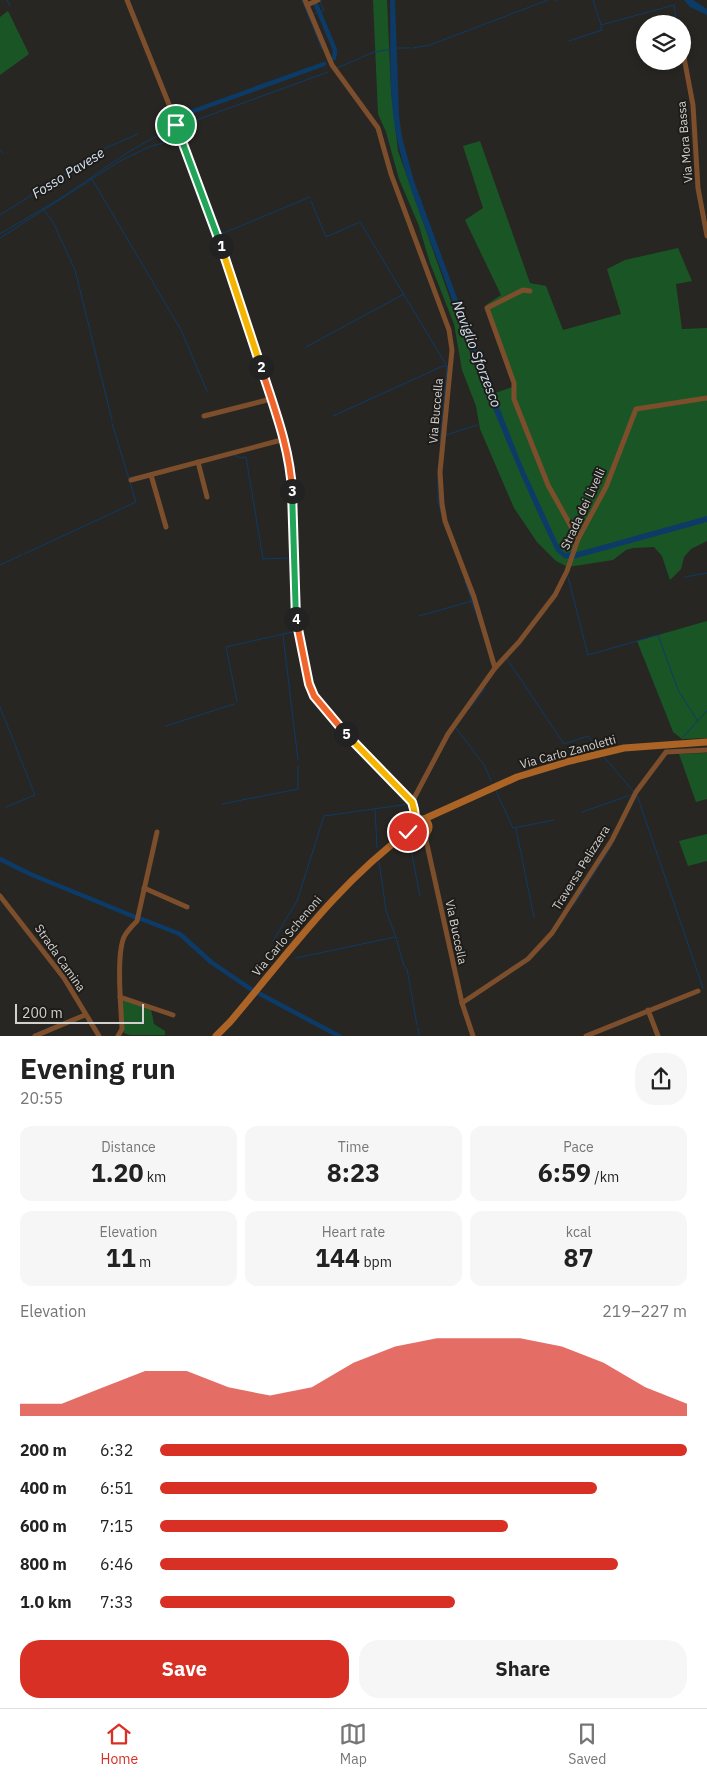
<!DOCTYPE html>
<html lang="en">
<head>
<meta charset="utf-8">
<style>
  :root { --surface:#fff; --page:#f6f6f6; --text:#222; --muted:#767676; --line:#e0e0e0; --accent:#d93025 }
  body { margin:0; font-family:"IBM Plex Sans",sans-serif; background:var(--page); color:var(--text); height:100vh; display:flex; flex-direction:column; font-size:19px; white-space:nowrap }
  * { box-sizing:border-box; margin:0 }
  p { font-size:16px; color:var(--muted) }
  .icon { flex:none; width:28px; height:28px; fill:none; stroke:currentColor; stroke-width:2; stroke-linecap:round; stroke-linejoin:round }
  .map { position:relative; height:1036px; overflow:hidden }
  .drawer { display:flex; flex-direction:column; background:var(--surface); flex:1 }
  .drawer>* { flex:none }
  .fabs { position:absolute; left:636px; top:15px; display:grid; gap:10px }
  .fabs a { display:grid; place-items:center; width:55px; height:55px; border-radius:50%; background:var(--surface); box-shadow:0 2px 8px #0003; font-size:25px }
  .scale { position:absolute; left:15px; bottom:12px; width:129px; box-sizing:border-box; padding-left:5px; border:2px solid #d2d1cf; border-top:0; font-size:14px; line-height:18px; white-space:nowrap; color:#d2d1cf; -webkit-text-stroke:4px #1e1c19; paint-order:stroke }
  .pin { position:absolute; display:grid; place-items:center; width:42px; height:42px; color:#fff; margin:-21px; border:2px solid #fff; border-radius:50%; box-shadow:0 1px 5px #0007 }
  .km { position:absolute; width:25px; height:25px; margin:-12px; border-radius:50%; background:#222; color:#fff; font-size:14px; line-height:25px; text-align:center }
  .round { display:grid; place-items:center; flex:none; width:52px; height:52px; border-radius:20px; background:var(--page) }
  .headline { display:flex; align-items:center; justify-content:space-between; height:85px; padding:0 20px }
  h1 { font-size:28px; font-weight:700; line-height:38px }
  .figures { display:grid; grid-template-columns:repeat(3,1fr); gap:8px; height:85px; padding:5px 20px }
  .figures div { display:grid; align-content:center; border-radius:12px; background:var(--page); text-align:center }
  .figures b { font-size:25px; font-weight:700 }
  .figures small { font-size:14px; font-weight:400 }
  .figures p { font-size:14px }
  .chart { height:140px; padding:10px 20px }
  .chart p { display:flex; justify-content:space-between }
  .chart svg { width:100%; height:90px; margin-top:5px; fill:var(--accent); opacity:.7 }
  .action { display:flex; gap:10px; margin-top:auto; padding:10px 20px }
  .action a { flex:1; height:58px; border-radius:20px; background:var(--accent); color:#fff; font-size:20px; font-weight:700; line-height:58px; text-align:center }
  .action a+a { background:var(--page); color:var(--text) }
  ul { padding:0 20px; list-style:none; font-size:16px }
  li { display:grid; grid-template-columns:80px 60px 1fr; align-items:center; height:38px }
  li i { height:12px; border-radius:6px; background:var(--accent) }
  .tab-bar { display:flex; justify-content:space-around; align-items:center; height:70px; border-top:1px solid var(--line); background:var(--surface); font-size:14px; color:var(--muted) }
  .tab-bar a { display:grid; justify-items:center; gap:2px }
  .tab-bar .on { color:var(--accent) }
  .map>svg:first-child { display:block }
  .green { fill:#1a5625 }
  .water { fill:#0d3b68 }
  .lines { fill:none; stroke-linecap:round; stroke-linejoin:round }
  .stream { stroke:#0d3b68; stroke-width:1 }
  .canal { stroke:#0d3b68; stroke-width:4.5 }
  .street { stroke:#7c4e2c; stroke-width:5 }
  .secondary { stroke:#ac6326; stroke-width:7 }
  .split-1-casing { stroke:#fff; stroke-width:10 }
  .split-2-casing { stroke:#fff; stroke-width:10 }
  .split-3-casing { stroke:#fff; stroke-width:10 }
  .split-4-casing { stroke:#fff; stroke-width:10 }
  .split-5-casing { stroke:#fff; stroke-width:10 }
  .split-6-casing { stroke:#fff; stroke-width:10 }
  .split-1 { stroke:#22a559; stroke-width:6 }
  .split-2 { stroke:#f5b400; stroke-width:6 }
  .split-3 { stroke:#f0652b; stroke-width:6 }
  .split-4 { stroke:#22a559; stroke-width:6 }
  .split-5 { stroke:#f0652b; stroke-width:6 }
  .split-6 { stroke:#f5b400; stroke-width:6 }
  .labels { text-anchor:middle; stroke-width:4; stroke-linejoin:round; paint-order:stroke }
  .street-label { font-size:12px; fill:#d2d1cf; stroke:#1e1c19 }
  .water-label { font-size:14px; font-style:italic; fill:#d4e3f5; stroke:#1e1c19 }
</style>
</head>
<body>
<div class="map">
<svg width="707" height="1036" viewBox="0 0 707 1036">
  <rect width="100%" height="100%" fill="#272622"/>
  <g class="green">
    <path d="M373,0H387L391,91L398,151L461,330L487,396L515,386L486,305L501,295L465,220L483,208L463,146L480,141L530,283L546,286L563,330L621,314L607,269L625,260L678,248L692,281L676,284L682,329L707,328V541L691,549L684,557L681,569L670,580L662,556L654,547L633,548L626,550L613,560L568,567L556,561L537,542L514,508L480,429L476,406L462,370L454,324L430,263L419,226L399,179L386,132L378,114Z"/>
    <path d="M8,11L29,54L0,75V17Z"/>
    <path d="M707,621V738L682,739L673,732L670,724L637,641Z"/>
    <path d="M707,753V799L696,802L679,754Z"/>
    <path d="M707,834V861L688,866L679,841Z"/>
    <path d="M122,999L151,1009L154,1024L165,1031V1035H130L124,1033Z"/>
  </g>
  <g class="water">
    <path d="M390,0H395L399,116L402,137L414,181L474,344L522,465L560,548L565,553L571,552L570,559L564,558L556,551C512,462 477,369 443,275C427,231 407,186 397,139C388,95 391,46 390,0Z"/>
    <path d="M684,0H693L707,9V15L690,7Z"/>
    <path d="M707,516V522L573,559L574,553Z"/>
  </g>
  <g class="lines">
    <g class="stream">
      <path d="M7,0L10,6"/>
      <path d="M302,0L322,49"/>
      <path d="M555,0H558"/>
      <path d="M593,0L601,25L674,5L676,20"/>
      <path d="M314,14L324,10L320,1"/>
      <path d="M682,40L687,59"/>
      <path d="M569,41L602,30L601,26"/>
      <path d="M396,48H410"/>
      <path d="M413,48L430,45L548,0"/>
      <path d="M642,53L645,52"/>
      <path d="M337,68L374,52L392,49"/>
      <path d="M178,123L184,137"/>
      <path d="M180,126L328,72"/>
      <path d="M0,150L3,153"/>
      <path d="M92,179L181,330L207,391"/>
      <path d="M311,201L326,237L360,222L447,366"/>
      <path d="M44,210L53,222L75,270L112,420"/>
      <path d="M0,215L106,148L138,134"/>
      <path d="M214,221L222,233L226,232L310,197"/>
      <path d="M0,234C28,217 58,201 85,182C114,161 143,141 176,127"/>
      <path d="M0,238L120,161L149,147L180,138"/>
      <path d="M306,347L404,294"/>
      <path d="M333,416L443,366L447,367"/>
      <path d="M446,431V435L477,425"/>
      <path d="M440,444L447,367"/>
      <path d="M234,455L240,458L246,457L263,559L291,558"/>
      <path d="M438,475V501L442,516"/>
      <path d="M24,554L136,502L112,423"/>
      <path d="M0,565L22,555"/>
      <path d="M568,577L588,655L658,635L678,690L697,720"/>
      <path d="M685,577L707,573"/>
      <path d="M465,581L482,631"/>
      <path d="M419,616L472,601"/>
      <path d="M283,635L298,760"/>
      <path d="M507,659L564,744L588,736L598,749"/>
      <path d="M237,701L226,647L297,631"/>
      <path d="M0,707L35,795L6,807"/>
      <path d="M469,709L485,689L483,687"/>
      <path d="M166,726L234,704"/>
      <path d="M456,728L485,766L491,781"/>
      <path d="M683,737L707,711"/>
      <path d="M604,757L634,792"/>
      <path d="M496,791L513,828L554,820"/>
      <path d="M637,795L703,988"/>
      <path d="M222,804L298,789V766"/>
      <path d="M375,809L377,848"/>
      <path d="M582,812L631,795"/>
      <path d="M399,829L410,819L413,811"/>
      <path d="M516,829L534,917"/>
      <path d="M410,844L420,896"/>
      <path d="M379,862L386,910L396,938L404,966L407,969L417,1025"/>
      <path d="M574,905L612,845"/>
      <path d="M273,941L297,901L324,816L409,804"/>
      <path d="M296,958L395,937"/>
      <path d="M418,1028L419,1036"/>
    </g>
    <g class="canal">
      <path d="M314,0L335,50L334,58"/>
      <path d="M177,117L324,64"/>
      <path d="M0,859L30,874L135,917"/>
      <path d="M139,918L180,934L211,962L252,990"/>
      <path d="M260,994L339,1036"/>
    </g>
    <g class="street">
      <path d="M127,0L168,102L218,238L285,439L291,479L296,616L309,684L320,706L412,802"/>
      <path d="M305,0L332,65L378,128L391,174L449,330L452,350L440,472L442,504L445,521L474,597L495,668L448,734L412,802L416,814L423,819"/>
      <path d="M307,5L318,0"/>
      <path d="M678,22V24"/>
      <path d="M682,47L693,105L698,188L707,236"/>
      <path d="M530,291L523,290L487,308L514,383V399L548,485L578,539"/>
      <path d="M204,416L271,399"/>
      <path d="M198,462L207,497"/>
      <path d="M151,475L166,527"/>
      <path d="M131,480L285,439"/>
      <path d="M495,668L519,642L555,595L567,571L578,539L606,487L636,409L707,398"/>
      <path d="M428,831L426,840L462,1003L473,1036"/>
      <path d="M420,834L426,840"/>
      <path d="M144,888L187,907"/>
      <path d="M0,896L64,978L99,1036"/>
      <path d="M120,997L173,1015"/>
      <path d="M462,1003L528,959L552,933L612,840L636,792L666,752L707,750"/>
      <path d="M648,1010L658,1036"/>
      <path d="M35,1036L85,1015"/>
      <path d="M118,1036L122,1029C121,1007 116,956 124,937C127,931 132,926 137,921L157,832"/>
      <path d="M586,1036L698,991"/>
    </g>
    <g class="secondary">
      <path d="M424,819L517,777L570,761L624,748L707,742"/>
      <circle cx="421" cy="827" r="8"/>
      <path d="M216,1036L230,1022C288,954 335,886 408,832L414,825"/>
    </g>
  </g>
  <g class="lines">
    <defs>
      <path id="split-1" d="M176,125L221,246"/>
      <path id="split-2" d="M221,246L261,367"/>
      <path id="split-3" d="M261,367C274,408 290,448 292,491"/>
      <path id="split-4" d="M292,491L296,619"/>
      <path id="split-5" d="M296,619L309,684L314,696L346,734"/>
      <path id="split-6" d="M346,734L412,802C416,814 416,821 408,832"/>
    </defs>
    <use href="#split-1" class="split-1-casing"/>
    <use href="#split-2" class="split-2-casing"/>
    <use href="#split-3" class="split-3-casing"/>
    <use href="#split-4" class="split-4-casing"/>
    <use href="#split-5" class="split-5-casing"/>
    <use href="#split-6" class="split-6-casing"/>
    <use href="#split-1" class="split-1"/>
    <use href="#split-2" class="split-2"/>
    <use href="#split-3" class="split-3"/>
    <use href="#split-4" class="split-4"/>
    <use href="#split-5" class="split-5"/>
    <use href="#split-6" class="split-6"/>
  </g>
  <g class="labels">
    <g class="street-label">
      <text transform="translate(685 142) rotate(-95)" y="4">Via Mora Bassa</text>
      <text transform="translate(436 411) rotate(-85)" y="4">Via Buccella</text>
      <text transform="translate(583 509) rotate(-65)" y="4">Strada dei Livelli</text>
      <text transform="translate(568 752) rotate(-15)" y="4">Via Carlo Zanoletti</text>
      <text transform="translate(581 868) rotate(-58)" y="4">Traversa Pelizzera</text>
      <text transform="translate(456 932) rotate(78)" y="4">Via Buccella</text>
      <text transform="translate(287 936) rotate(-50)" y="4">Via Carlo Schenoni</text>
      <text transform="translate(60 958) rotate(55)" y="4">Strada Camina</text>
    </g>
    <g class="water-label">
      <text transform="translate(68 173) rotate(-32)" y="5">Fosso Pavese</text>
      <text transform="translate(477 354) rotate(69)" y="5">Naviglio Sforzesco</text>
    </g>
  </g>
</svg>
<div class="fabs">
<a><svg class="icon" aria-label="layers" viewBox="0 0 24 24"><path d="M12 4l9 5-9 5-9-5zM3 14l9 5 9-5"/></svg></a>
</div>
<div class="scale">200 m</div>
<div class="pin" style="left:176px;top:125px;background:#1e9e55"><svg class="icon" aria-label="arrive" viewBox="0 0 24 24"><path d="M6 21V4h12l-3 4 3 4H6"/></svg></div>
<div class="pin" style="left:408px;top:832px;background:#d93025"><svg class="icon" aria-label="check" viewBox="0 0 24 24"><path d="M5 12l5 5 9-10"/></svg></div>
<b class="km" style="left:221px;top:246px">1</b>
<b class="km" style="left:261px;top:367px">2</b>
<b class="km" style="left:292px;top:491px">3</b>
<b class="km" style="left:296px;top:619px">4</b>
<b class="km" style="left:346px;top:734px">5</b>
</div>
<section class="drawer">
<div class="headline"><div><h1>Evening run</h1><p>20:55</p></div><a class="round"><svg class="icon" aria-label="share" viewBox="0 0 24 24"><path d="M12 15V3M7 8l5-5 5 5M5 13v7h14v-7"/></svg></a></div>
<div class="figures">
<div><p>Distance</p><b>1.20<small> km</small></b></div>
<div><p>Time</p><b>8:23</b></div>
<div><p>Pace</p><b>6:59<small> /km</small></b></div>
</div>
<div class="figures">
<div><p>Elevation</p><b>11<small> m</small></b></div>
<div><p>Heart rate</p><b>144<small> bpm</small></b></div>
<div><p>kcal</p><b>87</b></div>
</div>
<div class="chart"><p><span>Elevation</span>219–227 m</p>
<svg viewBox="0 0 160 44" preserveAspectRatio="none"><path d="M0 44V38L10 38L20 30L30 22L40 22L50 30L60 34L70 30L80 18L90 10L100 6L110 6L120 6L130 10L140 18L150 30L160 38V44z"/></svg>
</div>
<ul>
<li><b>200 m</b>6:32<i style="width:100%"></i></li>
<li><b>400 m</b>6:51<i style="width:83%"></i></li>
<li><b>600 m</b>7:15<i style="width:66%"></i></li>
<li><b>800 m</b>6:46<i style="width:87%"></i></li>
<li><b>1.0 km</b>7:33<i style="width:56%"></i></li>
</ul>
<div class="action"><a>Save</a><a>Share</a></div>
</section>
<nav class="tab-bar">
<a class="on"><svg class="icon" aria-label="home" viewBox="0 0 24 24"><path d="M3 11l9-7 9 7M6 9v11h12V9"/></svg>Home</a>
<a><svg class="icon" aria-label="map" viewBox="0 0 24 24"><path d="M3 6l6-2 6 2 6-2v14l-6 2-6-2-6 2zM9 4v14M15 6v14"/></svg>Map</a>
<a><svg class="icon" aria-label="saved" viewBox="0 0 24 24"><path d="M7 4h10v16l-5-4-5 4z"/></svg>Saved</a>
</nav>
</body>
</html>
